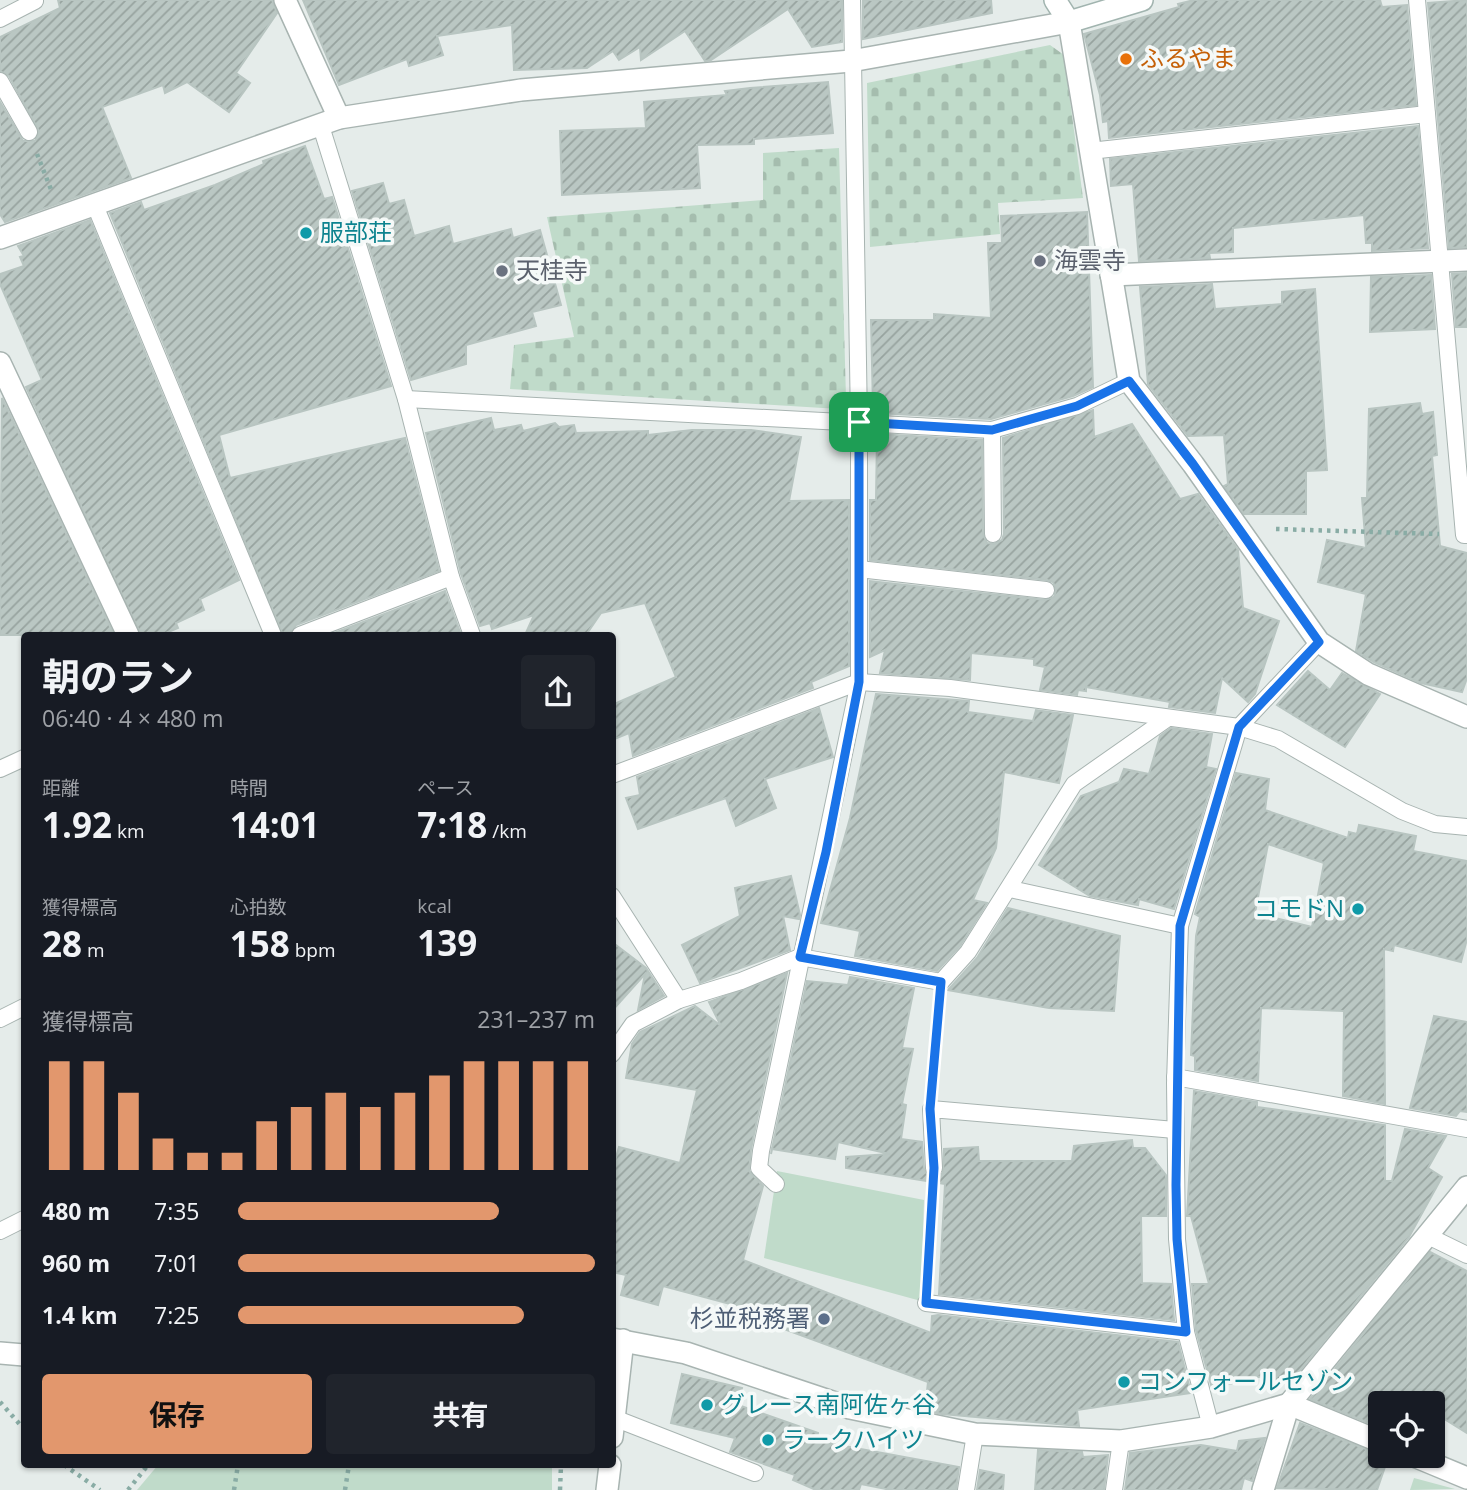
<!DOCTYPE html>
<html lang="ja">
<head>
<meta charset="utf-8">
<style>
  :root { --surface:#171b24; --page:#20242c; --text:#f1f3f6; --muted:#9ea1a6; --accent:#e2976d }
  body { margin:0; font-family:"Open Sans","Noto Sans JP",sans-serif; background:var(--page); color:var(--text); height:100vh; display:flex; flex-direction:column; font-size:26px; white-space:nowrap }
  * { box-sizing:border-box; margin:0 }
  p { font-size:23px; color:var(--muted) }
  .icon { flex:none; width:38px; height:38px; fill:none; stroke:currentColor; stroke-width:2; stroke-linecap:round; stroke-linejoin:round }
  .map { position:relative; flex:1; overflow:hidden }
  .sheet { position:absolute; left:21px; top:632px; width:595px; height:836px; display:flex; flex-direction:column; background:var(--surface); border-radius:7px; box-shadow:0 2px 5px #0004 }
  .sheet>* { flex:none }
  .fabs { position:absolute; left:1368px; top:1391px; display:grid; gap:14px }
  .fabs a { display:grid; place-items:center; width:77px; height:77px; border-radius:7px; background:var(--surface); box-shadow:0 2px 5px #0004; font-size:35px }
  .pin { position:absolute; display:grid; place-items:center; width:60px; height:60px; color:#fff; margin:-30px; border-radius:14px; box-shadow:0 4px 10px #0006 }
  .round { display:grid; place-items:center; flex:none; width:74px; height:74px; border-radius:7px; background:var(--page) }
  .head { display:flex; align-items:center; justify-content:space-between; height:119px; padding:0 21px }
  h1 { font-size:38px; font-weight:700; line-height:52px }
  .stats { display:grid; grid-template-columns:repeat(3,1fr); gap:10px; height:119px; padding:7px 21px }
  .stats div { display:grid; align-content:center }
  .stats b { font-size:35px; font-weight:700 }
  .stats small { font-size:19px; font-weight:400 }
  .stats p { font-size:19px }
  .chart { height:196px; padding:14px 21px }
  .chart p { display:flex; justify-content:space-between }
  .chart svg { width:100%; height:126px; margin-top:7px; stroke:var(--accent); stroke-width:6 }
  .button { display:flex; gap:14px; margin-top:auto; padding:14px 21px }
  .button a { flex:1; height:80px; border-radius:7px; background:var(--accent); color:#111; font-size:28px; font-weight:700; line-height:80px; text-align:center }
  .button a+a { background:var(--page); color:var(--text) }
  ul { padding:0 21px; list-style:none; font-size:23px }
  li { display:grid; grid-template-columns:112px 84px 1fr; align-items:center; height:52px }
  li i { height:18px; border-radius:9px; background:var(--accent) }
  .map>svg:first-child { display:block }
  .grass { fill:url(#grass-tufts) }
  .cemetery { fill:url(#cemetery-stones) }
  .green { fill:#c0dbca }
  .building { fill:url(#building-hatch); stroke:#b8c5c1; stroke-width:2; fill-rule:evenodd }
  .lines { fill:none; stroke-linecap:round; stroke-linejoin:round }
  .service-casing { stroke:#a8b4b1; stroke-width:18 }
  .minor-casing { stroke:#a8b4b1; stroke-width:24 }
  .secondary-casing { stroke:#a1b4af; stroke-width:24 }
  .path { stroke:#89aca5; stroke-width:4.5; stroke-dasharray:3.5 5; stroke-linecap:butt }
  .service { stroke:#fff; stroke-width:16 }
  .minor { stroke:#fff; stroke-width:21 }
  .secondary { stroke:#fff; stroke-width:21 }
  .route-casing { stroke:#fff; stroke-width:14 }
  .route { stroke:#1a73e8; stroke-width:9 }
  .food-dot { fill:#e8710a; stroke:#f5f9f8; stroke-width:2.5 }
  .culture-dot { fill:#0f9aa8; stroke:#f5f9f8; stroke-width:2.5 }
  .worship-dot { fill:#6b7280; stroke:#f5f9f8; stroke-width:2.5 }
  .service-dot { fill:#5c6f8a; stroke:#f5f9f8; stroke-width:2.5 }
  .labels { text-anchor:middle; stroke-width:7; stroke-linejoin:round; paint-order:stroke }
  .food-label { font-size:24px; fill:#c56008; stroke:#f5f9f8; text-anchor:start }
  .culture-label { font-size:24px; fill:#0d838f; stroke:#f5f9f8; text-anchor:start }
  .worship-label { font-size:24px; fill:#5b616d; stroke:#f5f9f8; text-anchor:start }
  .service-label { font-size:24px; fill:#4e5e75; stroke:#f5f9f8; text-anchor:end }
</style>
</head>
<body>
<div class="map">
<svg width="1467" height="1490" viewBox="0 0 1467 1490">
  <defs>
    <pattern id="grass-tufts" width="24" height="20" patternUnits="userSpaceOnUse" patternTransform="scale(1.75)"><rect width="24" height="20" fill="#c0dbca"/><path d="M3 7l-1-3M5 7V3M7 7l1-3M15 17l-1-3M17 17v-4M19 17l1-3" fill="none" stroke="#a5bdae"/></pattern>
    <pattern id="cemetery-stones" width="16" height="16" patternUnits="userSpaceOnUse" patternTransform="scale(1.75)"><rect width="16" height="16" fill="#c0dbca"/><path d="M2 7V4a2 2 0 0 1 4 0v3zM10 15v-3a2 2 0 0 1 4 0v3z" fill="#a5bdae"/></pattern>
    <pattern id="building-hatch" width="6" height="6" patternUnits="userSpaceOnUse" patternTransform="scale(1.75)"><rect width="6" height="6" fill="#bac7c3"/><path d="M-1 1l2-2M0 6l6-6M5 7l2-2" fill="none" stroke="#97a39f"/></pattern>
  </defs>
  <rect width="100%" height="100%" fill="#e5ecea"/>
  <path class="grass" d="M1414,1478L1455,1489L1410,1490Z"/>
  <g class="cemetery">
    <path d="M1050,45L1064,55L1083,198L998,203L1000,234L870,247L867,83Z"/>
    <path d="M839,148L846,398L839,409L510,389L514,345L574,337L547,217L763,200V153Z"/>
  </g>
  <g class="green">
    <path d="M777,1171L924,1200L921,1301L764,1258Z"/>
    <path d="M158,1465H552V1490H137Z"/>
  </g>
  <g class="building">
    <path d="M58,0H272L277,13L236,73L250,83L229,112L187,82L165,93L163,85L102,107L131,178L5,222L0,214V102L23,141H35L39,131L9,76L0,71V37L60,8Z"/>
    <path d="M303,0H842V42L812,47L788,9L711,60L705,61L685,31L641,60L640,47L619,60L613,51L587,68L514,70L512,25L437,36L443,55L409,66L407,59L339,85Z"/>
    <path d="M863,0H991L992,13L863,39Z"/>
    <path d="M1194,0H1380L1382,7L1407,5L1416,105L1109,138L1108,121L1103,122L1100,95L1084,34L1179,7L1178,4Z"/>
    <path d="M1467,0V247L1449,248L1428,3Z"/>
    <path d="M828,82L833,133L754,139V144L697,145L700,188L562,195L560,131L646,128L644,102L727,95L725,91L750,88Z"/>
    <path d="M1418,126L1428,248L1372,251V243H1366L1364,215L1233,228V252L1209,253L1210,258L1139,261L1133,184L1111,186L1110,159Z"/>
    <path d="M305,146L324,199L332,197L391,386L219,435L230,478L405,438L439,571L296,625L290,635H283L110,213L141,202L144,210L215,185L264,164L263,161Z"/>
    <path d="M383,183L389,204L404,200L414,236L449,226L453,244L511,229L513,238L540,230L561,305L532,312L536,326L466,345V364L411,380L352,191Z"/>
    <path d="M1087,212L1093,387L1073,396L991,419L877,413V407H873L871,320H934V314L991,318L988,243H1002L1001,216Z"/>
    <path d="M90,220L239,580L200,599L204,610L176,623L178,628L161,635H141L26,387L42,380L0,284V274L24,266L20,257L24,256L18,246Z"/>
    <path d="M1467,273V327H1456L1452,274Z"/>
    <path d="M1431,275L1435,329L1370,332L1371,277Z"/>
    <path d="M1212,284L1215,309L1282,304V292L1315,289L1327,470L1306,471V514H1244L1224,486L1228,484L1224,435L1188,436L1148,384L1140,287Z"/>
    <path d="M2,398L114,635H0Z"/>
    <path d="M1420,403L1422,414L1433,412L1437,455L1432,456L1440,546L1467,553V678L1462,692L1421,683L1374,662L1356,651L1366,594L1318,582L1327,540L1366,548L1362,498H1367L1369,409Z"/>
    <path d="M1093,410L1094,437L1132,424L1180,499L1198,494L1238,550L1243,608L1279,621L1255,694L1248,702L1222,678L1215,713L1169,707L1170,702L1086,687V691L1078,690L1077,695L1040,690L1045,667L1034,665V659L971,653L970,680L880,673L885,650L870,657V581L1045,600L1054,597L1056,590L1053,582L1047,580L870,560V500H876L877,434L982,440L983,534L987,543L994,544L1002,540L1004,534L1003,438Z"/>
    <path d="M491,418L494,430L521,425L523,431L555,423L559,427L574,425L576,433L648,431V435L692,430H751L801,437L789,501L849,500V666L811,682L813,688L633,756L629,733L612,740V705L676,677L645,603L601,613L586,635H525L534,615L492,629L490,623L480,626L461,574L426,433Z"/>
    <path d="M445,591L460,632L450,635H329Z"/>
    <path d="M1308,671L1330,690L1342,673L1380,694L1345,747L1277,705Z"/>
    <path d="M876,694L969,701L968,712L1033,721L1036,710L1073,715L1059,783L1004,772L996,848L973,900L987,903L960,946L937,971L855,956L860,931L821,923L850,818Z"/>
    <path d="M819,708L833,757L765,779L776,808L736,826L726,798L638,829L626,798L640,795L637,777Z"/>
    <path d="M1171,728L1212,734L1206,767L1216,769L1174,909L1139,899L1138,905L1090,896L1039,865L1081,796L1119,782L1124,769L1149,774L1160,736Z"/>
    <path d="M1236,773L1269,779L1265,810L1348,838L1349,832L1357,834L1359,825L1416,836L1413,851L1467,861V939L1461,962L1394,945L1393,951L1384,949L1385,1104L1343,1096L1344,1011L1261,1008L1258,1081L1195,1070V1056L1191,1055L1196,936L1200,917L1195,914ZM1268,844L1324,863L1312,927L1255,913Z"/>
    <path d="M791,876L800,915L799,919L783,916L790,950L700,983L682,945L740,916L735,888Z"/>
    <path d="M1008,908L1120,936L1114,1011L1049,1008L948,990L977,958Z"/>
    <path d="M612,942L646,968L664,996L638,1010L645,974L612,1011Z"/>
    <path d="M787,973L751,1149L749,1171L763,1186L743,1260L931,1333L932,1316L938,1315L1178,1342L1191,1393L1077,1410L1079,1426L942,1414L925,1410L928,1382L746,1315L749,1309L663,1286L658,1305L621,1295L626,1275L612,1272V1171L619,1147L680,1163L697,1090L626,1078L632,1044L640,1032L695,1006L721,1026L709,1002Z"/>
    <path d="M850,977L914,988L902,1048L913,1049L902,1104L906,1105L901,1139L922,1142L924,1169L929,1177L935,1178L943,1173L944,1149L978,1147L979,1161H1072L1074,1146L1132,1140L1133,1148H1145L1166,1175V1216H1141L1142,1283L1171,1284L1174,1320L939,1294L945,1184L846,1168V1157L890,1154L838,1142L835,1159L772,1149L771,1154L807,981L848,985Z"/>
    <path d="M1434,1016L1467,1022V1112L1460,1111L1456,1116L1410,1108Z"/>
    <path d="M1194,1091L1257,1102V1107L1385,1125V1181H1392L1405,1129L1446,1136L1428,1168L1442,1177L1409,1237L1292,1380L1271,1383V1374L1212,1388L1196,1330L1192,1284H1209L1191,1216H1187Z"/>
    <path d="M1430,1252L1467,1271V1433L1433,1412V1404H1381V1428L1310,1399Z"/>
    <path d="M682,1374L742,1388L738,1405L818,1433L817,1441L959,1467L956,1490H891L861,1484L859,1490H816L793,1480L795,1475L730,1452L735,1438L671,1423Z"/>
    <path d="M1300,1423L1381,1455V1458L1387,1461L1377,1490L1277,1488Z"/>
    <path d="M1265,1438L1252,1481L1244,1478L1241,1490H1125L1130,1453L1201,1445L1237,1451L1239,1441Z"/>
    <path d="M1038,1450L1082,1452L1083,1457L1108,1455L1104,1490H1035Z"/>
    <path d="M980,1470L1004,1475L1003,1490H977Z"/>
  </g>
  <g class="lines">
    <defs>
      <g id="service">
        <path d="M1417,0L1464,535H1467"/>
        <path d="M0,19L35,1"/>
        <path d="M0,81L29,132"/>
        <path d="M320,123L406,399L451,577L472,635"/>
        <path d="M1090,151L1427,114"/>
        <path d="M94,203L273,635"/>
        <path d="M406,399L992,430L1077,406L1129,381"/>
        <path d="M992,430L993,534"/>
        <path d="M859,569L1046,590"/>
        <path d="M300,635L451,577"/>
        <path d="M0,769L24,758"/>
        <path d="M612,775L859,682L950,688L1239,727L1278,739L1402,811L1435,824L1467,827"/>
        <path d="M1010,889L1180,926"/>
        <path d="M612,896L679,1000"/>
        <path d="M0,1019L24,1007"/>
        <path d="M612,1054L633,1024L679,1000L741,981L800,957L941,982L968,952L1074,784L1168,718"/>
        <path d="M1175,1077L1467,1129"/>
        <path d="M934,1168L931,1109L1175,1130"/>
        <path d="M776,1184L759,1168L761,1151L859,682V422L852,0"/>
        <path d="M0,1231L24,1219"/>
        <path d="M1428,1236L1467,1255"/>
        <path d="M926,1303L1186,1332"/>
        <path d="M614,1418L755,1473"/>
        <path d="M1211,1427L1186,1332L1177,1239L1175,1083L1180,926L1239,727L1319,642"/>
        <path d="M966,1490L975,1434"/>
        <path d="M1114,1490L1121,1441"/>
      </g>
      <g id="minor">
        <path d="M285,0L339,118"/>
        <path d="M0,238L339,118L521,90L851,61L1069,22L1129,381L1193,464L1319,642L1368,674L1467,717"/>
        <path d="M1111,275L1467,260"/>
        <path d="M0,363L128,635"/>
        <path d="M612,1339L686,1353L850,1408L975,1434L1121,1441L1211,1427L1289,1404L1381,1442"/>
        <path d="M0,1353L24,1355"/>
        <path d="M612,1437L623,1340"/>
        <path d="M1414,1456L1467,1478"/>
        <path d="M607,1490L610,1465"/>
        <path d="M1263,1490L1289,1404L1467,1187"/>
      </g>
      <path id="secondary" d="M1055,0L1069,22L1142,0"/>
    </defs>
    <use href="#service" class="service-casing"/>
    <use href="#minor" class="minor-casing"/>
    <use href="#secondary" class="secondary-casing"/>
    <g class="path">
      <path d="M37,154L52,192"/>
      <path d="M1276,529L1439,534"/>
      <path d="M932,1085L939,1007"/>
      <path d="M928,1278L933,1192"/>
      <path d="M0,1402L24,1429"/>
      <path d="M64,1465L100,1490"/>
      <path d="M128,1490L148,1465"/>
      <path d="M234,1490L238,1465"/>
      <path d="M345,1490L349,1465"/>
      <path d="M560,1490L561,1465"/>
    </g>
    <use href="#service" class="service"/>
    <use href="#minor" class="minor"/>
    <use href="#secondary" class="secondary"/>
  </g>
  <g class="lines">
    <defs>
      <path id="route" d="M1129,381L1193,464L1319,642L1239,727L1180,926L1176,1185L1177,1239L1186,1332L926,1303L934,1168L930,1109L941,982L800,957L826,852L859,682V422L992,430L1077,406Z"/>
    </defs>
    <use href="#route" class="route-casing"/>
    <use href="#route" class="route"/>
  </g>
  <circle class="food-dot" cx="1126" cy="59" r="7"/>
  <g class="culture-dot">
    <circle cx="306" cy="233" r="7"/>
    <circle cx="1358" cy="909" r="7"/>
    <circle cx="1124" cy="1382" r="7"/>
    <circle cx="707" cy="1405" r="7"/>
    <circle cx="768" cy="1440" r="7"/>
  </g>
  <g class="worship-dot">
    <circle cx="1040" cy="261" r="7"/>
    <circle cx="502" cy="271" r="7"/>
  </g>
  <circle class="service-dot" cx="824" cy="1319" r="7"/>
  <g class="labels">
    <g class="food-label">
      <text x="1140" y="67">ふるやま</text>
    </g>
    <g class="culture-label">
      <text x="320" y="241">服部荘</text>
      <text x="1344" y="917" text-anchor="end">コモドN</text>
      <text x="1138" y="1390">コンフォールセゾン</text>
      <text x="721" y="1413">グレース南阿佐ヶ谷</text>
      <text x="782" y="1448">ラークハイツ</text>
    </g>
    <g class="worship-label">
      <text x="1054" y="269">海雲寺</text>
      <text x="516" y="279">天桂寺</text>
    </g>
    <g class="service-label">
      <text x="810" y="1327">杉並税務署</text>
    </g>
  </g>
</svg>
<div class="fabs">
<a><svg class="icon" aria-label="locate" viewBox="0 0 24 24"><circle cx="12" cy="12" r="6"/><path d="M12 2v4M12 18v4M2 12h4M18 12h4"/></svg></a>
</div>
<div class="pin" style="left:859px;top:422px;background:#1e9e55"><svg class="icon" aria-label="arrive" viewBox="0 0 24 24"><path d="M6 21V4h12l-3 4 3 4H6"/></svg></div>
<section class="sheet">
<div class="head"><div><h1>朝のラン</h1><p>06:40 · 4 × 480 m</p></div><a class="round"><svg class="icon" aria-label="share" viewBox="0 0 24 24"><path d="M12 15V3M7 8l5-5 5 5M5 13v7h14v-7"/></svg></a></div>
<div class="stats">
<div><p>距離</p><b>1.92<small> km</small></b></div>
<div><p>時間</p><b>14:01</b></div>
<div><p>ペース</p><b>7:18<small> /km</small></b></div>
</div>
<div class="stats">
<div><p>獲得標高</p><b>28<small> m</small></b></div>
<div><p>心拍数</p><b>158<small> bpm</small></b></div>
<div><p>kcal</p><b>139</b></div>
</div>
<div class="chart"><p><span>獲得標高</span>231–237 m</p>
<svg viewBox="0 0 160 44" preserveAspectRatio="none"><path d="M5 44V6M15 44V6M25 44V17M35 44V33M45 44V38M55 44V38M65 44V27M75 44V22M85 44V17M95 44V22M105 44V17M115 44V11M125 44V6M135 44V6M145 44V6M155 44V6"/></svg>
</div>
<ul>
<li><b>480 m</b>7:35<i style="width:73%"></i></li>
<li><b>960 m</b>7:01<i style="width:100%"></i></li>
<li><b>1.4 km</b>7:25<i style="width:80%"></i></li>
</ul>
<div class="button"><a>保存</a><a>共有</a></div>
</section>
</div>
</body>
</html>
